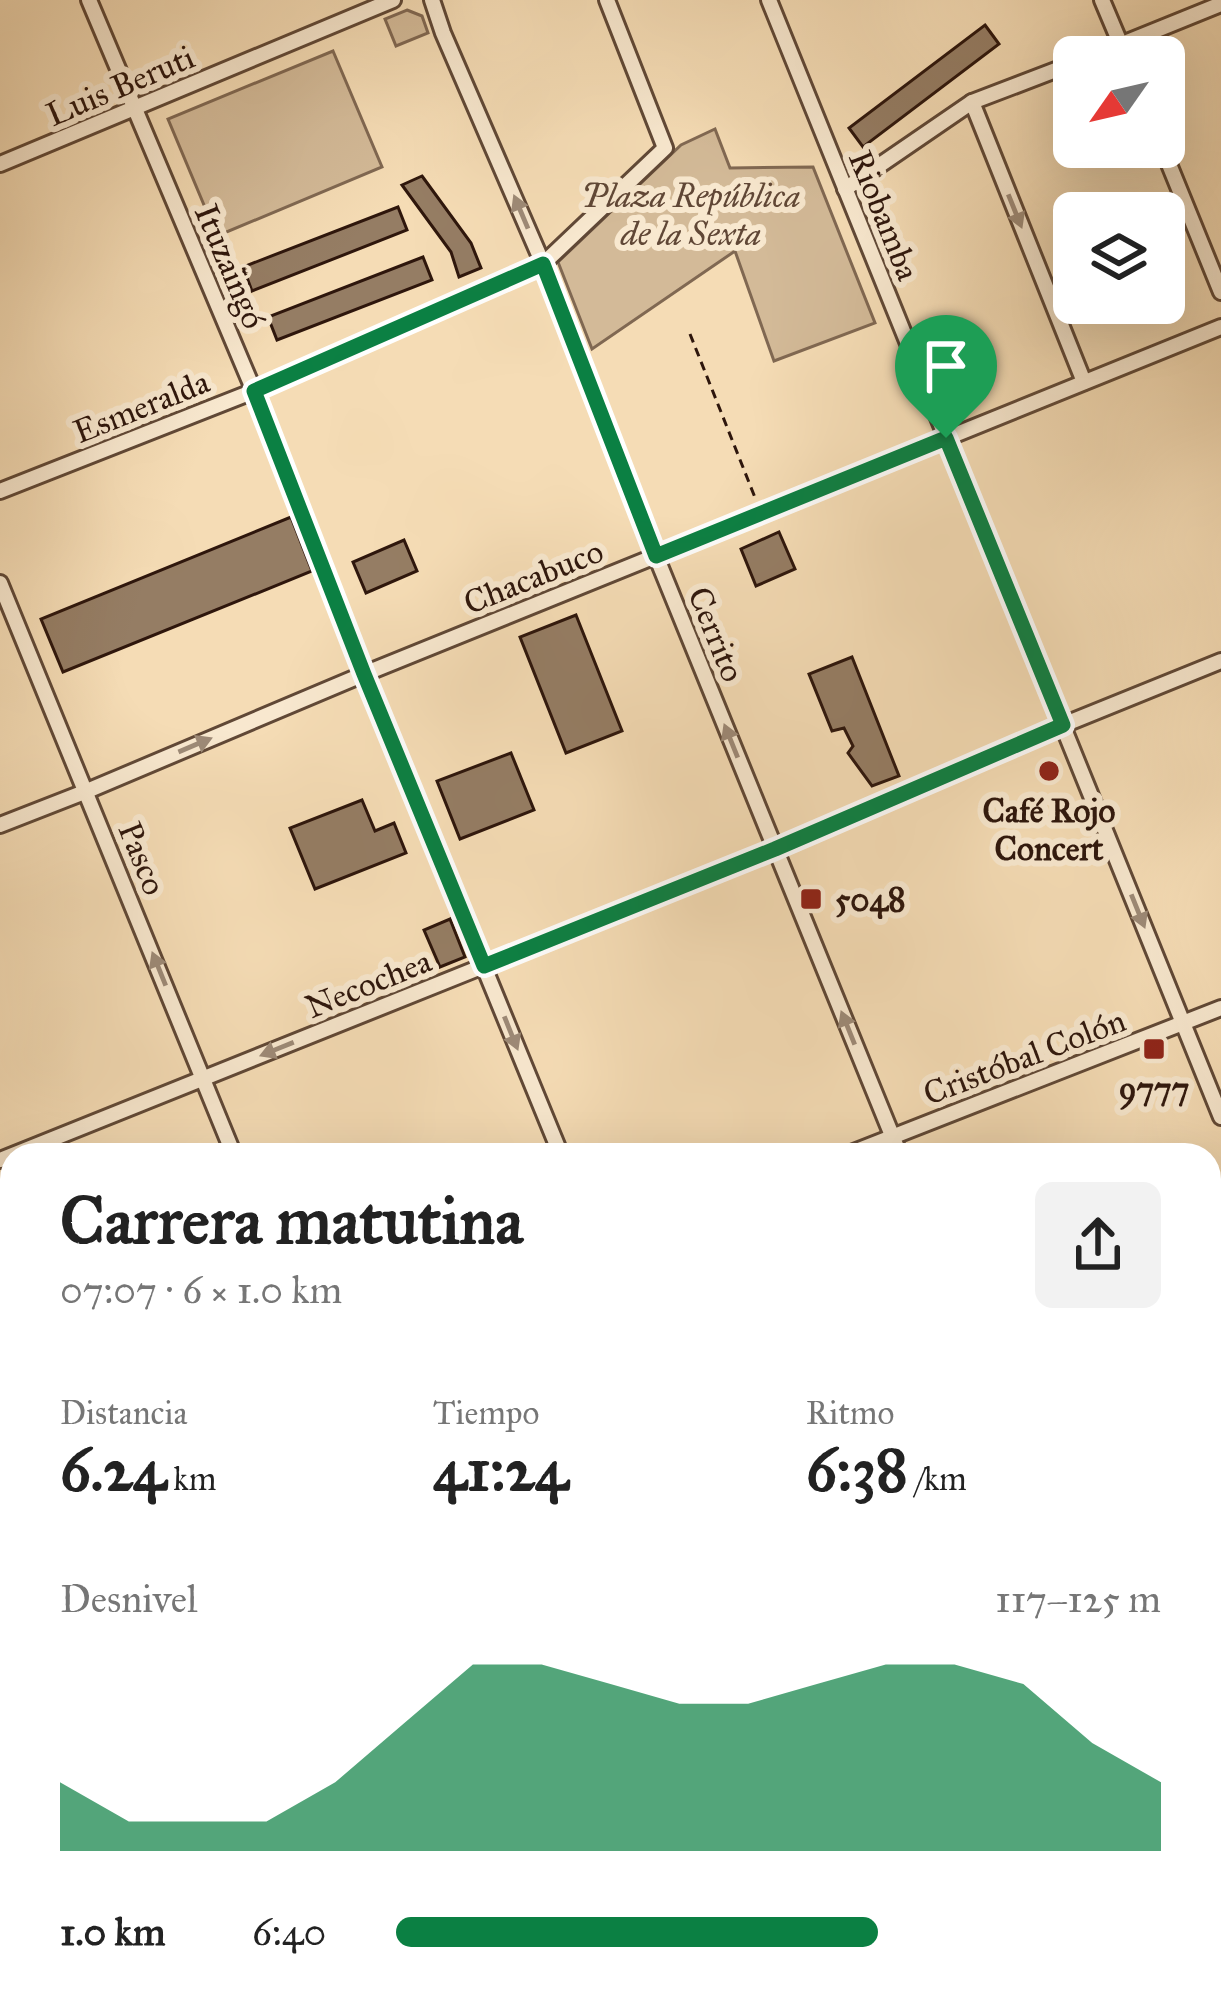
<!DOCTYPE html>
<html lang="es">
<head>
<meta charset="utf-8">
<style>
  :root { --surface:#fff; --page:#f2f2f2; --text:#222; --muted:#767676; --accent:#0b8043 }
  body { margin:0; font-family:"IM FELL Great Primer",serif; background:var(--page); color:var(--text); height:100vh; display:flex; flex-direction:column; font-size:45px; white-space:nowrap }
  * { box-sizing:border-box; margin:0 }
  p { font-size:39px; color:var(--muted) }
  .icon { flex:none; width:66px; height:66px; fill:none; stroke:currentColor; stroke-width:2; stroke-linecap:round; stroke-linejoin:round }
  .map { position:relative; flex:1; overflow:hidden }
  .panel { position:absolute; left:0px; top:1143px; width:1221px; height:861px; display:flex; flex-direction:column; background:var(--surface); border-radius:36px 36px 0 0; box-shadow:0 12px 48px #0002 }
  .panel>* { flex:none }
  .needle { width:78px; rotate:236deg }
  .controls { position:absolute; left:1053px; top:36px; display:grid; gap:24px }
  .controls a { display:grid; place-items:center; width:132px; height:132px; border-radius:18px; background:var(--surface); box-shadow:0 12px 48px #0002; font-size:60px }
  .pin { position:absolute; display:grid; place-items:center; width:102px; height:102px; color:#fff; margin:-123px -51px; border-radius:50% 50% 50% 0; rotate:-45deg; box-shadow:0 0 12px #0007 }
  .pin .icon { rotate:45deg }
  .round { display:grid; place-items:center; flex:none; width:126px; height:126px; border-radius:18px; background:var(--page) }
  .summary { display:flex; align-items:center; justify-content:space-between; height:204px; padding:0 60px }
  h1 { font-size:66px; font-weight:700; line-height:90px }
  .metrics { display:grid; grid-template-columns:repeat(3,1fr); gap:18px; height:204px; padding:12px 60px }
  .metrics div { display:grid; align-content:center }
  .metrics b { font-size:60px; font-weight:700 }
  .metrics small { font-size:33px; font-weight:400 }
  .metrics p { font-size:33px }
  .chart { height:336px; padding:24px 60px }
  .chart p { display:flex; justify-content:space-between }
  .chart svg { width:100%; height:216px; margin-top:12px; fill:var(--accent); opacity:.7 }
  ul { padding:0 60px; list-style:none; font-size:39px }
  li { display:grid; grid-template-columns:192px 144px 1fr; align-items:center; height:90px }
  li i { height:30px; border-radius:15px; background:var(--accent) }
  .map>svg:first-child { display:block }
  .green { fill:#d3ba98; stroke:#806852; stroke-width:3 }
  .building { fill:#957d64; stroke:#2e160c; stroke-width:3 }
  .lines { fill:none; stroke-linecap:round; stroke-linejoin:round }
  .minor-casing { stroke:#604836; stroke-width:20 }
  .secondary-casing { stroke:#2e160c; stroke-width:24 }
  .path { stroke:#2e160c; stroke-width:3; stroke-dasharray:9 6; stroke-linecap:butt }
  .minor { stroke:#f8e8cf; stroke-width:14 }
  .secondary { stroke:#f8e8cf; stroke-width:18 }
  .oneway { fill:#9d8a77 }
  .route-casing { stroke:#fff; stroke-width:24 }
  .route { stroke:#0b8043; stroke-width:15 }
  .poi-dot { fill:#8f2418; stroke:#f8e8cf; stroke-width:4.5 }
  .labels { text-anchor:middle; stroke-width:12; stroke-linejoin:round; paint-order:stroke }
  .street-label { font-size:33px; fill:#2e160c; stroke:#f8e8cf }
  .park-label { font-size:33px; font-style:italic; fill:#604736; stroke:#f8e8cf }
  .poi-label { font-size:33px; font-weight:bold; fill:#2e160c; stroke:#f8e8cf }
</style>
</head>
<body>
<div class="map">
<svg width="1221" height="2003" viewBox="0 0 1221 2003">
  <rect width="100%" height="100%" fill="#f5dcb5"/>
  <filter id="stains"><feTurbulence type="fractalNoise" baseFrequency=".00167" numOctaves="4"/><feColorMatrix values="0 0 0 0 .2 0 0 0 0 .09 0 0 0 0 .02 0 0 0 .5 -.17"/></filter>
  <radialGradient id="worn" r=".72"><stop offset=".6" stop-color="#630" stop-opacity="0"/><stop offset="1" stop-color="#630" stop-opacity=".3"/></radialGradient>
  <g class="green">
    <path d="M407,10L422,16L428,33L396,46L385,19Z"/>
    <path d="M333,51L382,167L217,236L168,119Z"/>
    <path d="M715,129L730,168L813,167L875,323L774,361L735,251L592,349L558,262L681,145Z"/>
  </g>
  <g class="building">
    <path d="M985,25L999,44L863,147L849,128Z"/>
    <path d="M422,176L471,243L481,268L459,277L451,252L402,185Z"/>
    <path d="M398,207L407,230L252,291L243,267Z"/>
    <path d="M423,257L432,280L277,340L268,317Z"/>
    <path d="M291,517L312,571L63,672L41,619Z"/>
    <path d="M779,532L795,569L756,586L741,549Z"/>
    <path d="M404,540L417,571L366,593L353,562Z"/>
    <path d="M576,615L622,731L566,753L520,637Z"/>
    <path d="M852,657L899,776L872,786L848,753L853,746L844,728L832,731L809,674Z"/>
    <path d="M511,753L534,810L460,839L437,781Z"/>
    <path d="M362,800L375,831L394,823L406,853L315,889L290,828Z"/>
    <path d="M450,919L465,957L440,967L424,930Z"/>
    <path d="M1221,1273V1315L1209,1320V1278Z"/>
  </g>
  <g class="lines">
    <defs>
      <g id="minor">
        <path d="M89,0L254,391L364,674L561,1155"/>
        <path d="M432,0L443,33L543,264L656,556L900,1155"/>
        <path d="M769,0L1221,1117"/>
        <path d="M1102,0L1126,57"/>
        <path d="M1090,57L1221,4"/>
        <path d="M972,102L1084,382"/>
        <path d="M1162,147L1221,292"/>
        <path d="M0,164L393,0"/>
        <path d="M845,189L972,102L1074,63"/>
        <path d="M0,491L254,391L543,264L665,148L607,0"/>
        <path d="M0,583L234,1155"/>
        <path d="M0,825L87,791L364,674L1221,327"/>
        <path d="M846,1155L1221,1008"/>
        <path d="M0,1160L775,849L1063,725L1221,661"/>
        <path d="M0,1403L12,1433"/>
        <path d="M0,1502L12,1497"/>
        <path d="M1209,1916L1221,1945"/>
        <path d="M241,1992L245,2003"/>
        <path d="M571,1992L575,2003"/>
        <path d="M902,1992L907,2003"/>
      </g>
      <g id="secondary">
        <path d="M1209,1349L1221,1344"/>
        <path d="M1209,1682L1221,1677"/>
        <path d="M0,1837L12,1833"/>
        <path d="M424,2003L452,1992"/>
      </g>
    </defs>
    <use href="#minor" class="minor-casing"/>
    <use href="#secondary" class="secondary-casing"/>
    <path class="path" d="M690,334L756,500"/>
    <use href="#minor" class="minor"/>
    <use href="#secondary" class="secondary"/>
  </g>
  <defs><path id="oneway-solid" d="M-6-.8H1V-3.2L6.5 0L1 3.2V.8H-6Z" transform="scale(3)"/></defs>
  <g class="oneway">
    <use href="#oneway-solid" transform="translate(1015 211) rotate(68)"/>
    <use href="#oneway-solid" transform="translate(521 212) rotate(-113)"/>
    <use href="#oneway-solid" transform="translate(731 741) rotate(-112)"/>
    <use href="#oneway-solid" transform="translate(195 745) rotate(-23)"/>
    <use href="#oneway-solid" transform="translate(1138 911) rotate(68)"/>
    <use href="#oneway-solid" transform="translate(159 969) rotate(-112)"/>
    <use href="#oneway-solid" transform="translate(848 1028) rotate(-112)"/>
    <use href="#oneway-solid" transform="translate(511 1033) rotate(68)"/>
    <use href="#oneway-solid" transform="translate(277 1049) rotate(158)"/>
  </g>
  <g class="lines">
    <defs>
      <path id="route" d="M543,264L656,556L946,438L1063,725L775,849L484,966L364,674L254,391Z"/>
    </defs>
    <use href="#route" class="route-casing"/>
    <use href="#route" class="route"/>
  </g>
  <g class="poi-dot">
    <circle cx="1049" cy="771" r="12"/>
    <rect x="799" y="887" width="24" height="24" rx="6"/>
    <rect x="1142" y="1037" width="24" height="24" rx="6"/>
  </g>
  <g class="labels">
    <g class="street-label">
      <text transform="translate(120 85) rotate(-23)" y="12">Luis Beruti</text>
      <text transform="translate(885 215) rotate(68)" y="12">Riobamba</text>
      <text transform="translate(231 266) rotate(67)" y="12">Ituzaingó</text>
      <text transform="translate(141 406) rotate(-22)" y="12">Esmeralda</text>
      <text transform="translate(533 576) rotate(-22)" y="12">Chacabuco</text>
      <text transform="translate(717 634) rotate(68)" y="12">Cerrito</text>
      <text transform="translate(143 858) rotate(68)" y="12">Pasco</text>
      <text transform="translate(368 983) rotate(-22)" y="12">Necochea</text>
      <text transform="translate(1024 1056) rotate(-21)" y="12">Cristóbal Colón</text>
    </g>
    <g class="park-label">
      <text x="691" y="207">Plaza República<tspan x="691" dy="38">de la Sexta</tspan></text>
    </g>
    <g class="poi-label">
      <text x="1049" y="822">Café Rojo<tspan x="1049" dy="38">Concert</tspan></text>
      <text x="835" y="911" text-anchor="start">5048</text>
      <text x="1154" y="1100">9777</text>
    </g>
  </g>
  <rect width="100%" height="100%" filter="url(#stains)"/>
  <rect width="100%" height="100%" fill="url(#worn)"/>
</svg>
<div class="controls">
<a><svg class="needle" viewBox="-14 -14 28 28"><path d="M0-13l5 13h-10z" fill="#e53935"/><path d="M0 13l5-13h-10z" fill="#767676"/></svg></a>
<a><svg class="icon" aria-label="layers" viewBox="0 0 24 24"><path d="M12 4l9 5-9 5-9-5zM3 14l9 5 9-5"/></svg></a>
</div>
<div class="pin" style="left:946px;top:438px;background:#1e9e55"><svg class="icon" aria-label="arrive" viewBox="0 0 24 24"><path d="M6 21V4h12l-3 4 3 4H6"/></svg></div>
<section class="panel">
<div class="summary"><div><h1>Carrera matutina</h1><p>07:07 · 6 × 1.0 km</p></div><a class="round"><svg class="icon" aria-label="share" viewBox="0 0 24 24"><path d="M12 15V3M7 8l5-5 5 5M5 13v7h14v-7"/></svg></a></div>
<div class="metrics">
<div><p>Distancia</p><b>6.24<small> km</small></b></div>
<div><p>Tiempo</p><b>41:24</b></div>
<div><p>Ritmo</p><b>6:38<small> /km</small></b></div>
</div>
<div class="chart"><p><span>Desnivel</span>117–125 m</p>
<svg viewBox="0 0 160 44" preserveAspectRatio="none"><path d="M0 44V30L10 38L20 38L30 38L40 30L50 18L60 6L70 6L80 10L90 14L100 14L110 10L120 6L130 6L140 10L150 22L160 30V44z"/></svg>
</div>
<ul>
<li><b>1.0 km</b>6:40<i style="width:63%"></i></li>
</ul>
</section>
</div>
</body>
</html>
